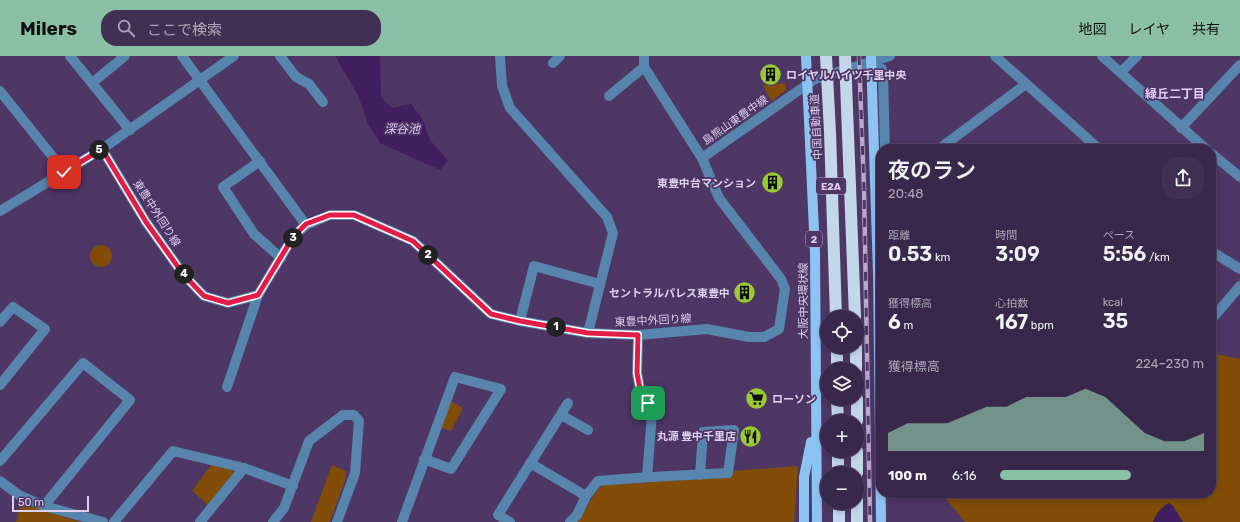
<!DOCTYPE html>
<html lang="ja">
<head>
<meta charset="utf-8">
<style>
  :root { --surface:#3a284c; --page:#413053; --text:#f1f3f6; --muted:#aba6b5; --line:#544464; --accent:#8abfa5 }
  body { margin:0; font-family:Rubik,"Noto Sans JP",sans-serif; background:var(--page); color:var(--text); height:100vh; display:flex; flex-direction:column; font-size:15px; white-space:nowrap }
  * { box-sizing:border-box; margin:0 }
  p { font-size:13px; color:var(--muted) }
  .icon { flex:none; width:22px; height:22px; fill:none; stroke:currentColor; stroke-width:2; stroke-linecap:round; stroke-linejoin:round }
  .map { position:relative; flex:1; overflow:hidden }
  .drawer { position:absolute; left:876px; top:88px; width:340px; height:354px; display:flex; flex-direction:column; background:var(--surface); border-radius:16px; box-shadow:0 2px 6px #0003,0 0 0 1px var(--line) }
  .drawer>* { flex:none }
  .buttons { position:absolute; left:820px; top:254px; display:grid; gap:8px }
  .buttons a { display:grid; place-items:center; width:44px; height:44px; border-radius:50%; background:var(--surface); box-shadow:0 2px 6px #0003,0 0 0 1px var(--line); font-size:20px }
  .scale { position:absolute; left:12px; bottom:10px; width:77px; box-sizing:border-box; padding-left:4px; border:2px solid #ddd0ec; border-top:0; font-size:11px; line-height:14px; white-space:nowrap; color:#ddd0ec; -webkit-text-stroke:3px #4e3665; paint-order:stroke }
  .pin { position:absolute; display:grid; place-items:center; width:34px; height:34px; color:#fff; margin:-17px; border-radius:8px; box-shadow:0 2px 6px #0006 }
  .km { position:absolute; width:20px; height:20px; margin:-10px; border-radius:50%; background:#222; color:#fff; font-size:11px; line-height:20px; text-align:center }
  .round { display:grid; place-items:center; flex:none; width:42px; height:42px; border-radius:16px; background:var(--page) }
  .overview { display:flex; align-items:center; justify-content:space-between; height:68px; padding:0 12px }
  h1 { font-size:22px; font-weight:600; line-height:30px }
  .figures { display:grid; grid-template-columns:repeat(3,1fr); gap:6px; height:68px; padding:4px 12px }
  .figures div { display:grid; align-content:center }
  .figures b { font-size:20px; font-weight:600 }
  .figures small { font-size:11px; font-weight:400 }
  .figures p { font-size:11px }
  .chart { height:112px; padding:8px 12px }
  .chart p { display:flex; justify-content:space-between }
  .chart svg { width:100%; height:72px; margin-top:4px; fill:var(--accent); opacity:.7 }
  ul { padding:0 12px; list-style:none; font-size:13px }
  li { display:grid; grid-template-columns:64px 48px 1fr; align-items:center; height:30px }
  li i { height:10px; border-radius:5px; background:var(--accent) }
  header { display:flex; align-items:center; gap:24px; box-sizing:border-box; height:56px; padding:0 20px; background:var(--accent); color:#111 }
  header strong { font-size:19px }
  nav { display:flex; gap:22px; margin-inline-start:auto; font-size:14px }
  .search { width:280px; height:36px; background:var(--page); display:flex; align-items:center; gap:10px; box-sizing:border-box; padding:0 14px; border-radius:16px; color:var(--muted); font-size:15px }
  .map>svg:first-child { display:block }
  .green { fill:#814d07 }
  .water { fill:#411e60 }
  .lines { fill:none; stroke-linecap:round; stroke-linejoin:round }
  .minor { stroke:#5885ad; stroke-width:10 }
  .major { stroke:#8dc3f2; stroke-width:10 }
  .highway { stroke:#c2d7ea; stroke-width:12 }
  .rail-casing { stroke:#b8a8c9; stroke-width:4.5 }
  .rail { stroke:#4e3665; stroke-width:3; stroke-dasharray:9; stroke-linecap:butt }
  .route-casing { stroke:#fff; stroke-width:8 }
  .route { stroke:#e11d48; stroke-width:5 }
  .labels { text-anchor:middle; stroke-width:3.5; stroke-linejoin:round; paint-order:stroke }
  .shield { fill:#4e3665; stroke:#b2a2c4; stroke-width:1 }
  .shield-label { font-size:10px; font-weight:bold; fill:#ddd0ec }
  .poi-label { font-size:11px; font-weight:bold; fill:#ddd0ec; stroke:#4e3665; text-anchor:end }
  .street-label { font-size:11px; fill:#ddd0ec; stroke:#4e3665 }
  .neighbourhood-label { font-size:12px; font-weight:bold; fill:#e2cdfb; stroke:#4e3665 }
  .water-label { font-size:12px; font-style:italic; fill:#ddcaf2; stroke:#4e3665 }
</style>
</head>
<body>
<header>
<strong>Milers</strong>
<div class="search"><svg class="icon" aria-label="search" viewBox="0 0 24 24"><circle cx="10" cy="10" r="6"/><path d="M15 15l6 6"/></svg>ここで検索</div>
<nav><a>地図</a><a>レイヤ</a><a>共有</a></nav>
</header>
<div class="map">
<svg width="1240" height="466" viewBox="0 0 1240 466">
  <rect width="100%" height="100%" fill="#4e3665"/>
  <g class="green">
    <path d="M785,27L786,34L772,45L770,43L763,29Z"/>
    <circle cx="101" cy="200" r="11"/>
    <path d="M1211,297L1240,303V466H1183L1173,450L1165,449L1156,460L1153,466H965L941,437H1211Z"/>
    <path d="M449,344L463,352L451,375L439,371Z"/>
    <path d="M211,409L232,413L233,418L208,449L192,435Z"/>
    <path d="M332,409L346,415V422L330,466H311Z"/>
    <path d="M798,410L794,466H577C586,457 593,434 604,429L732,421L733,415Z"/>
    <path d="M21,447L80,466H16Z"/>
  </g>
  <g class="water">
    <path d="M335,0H380L381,41L392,52L411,48L422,62L430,84L448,105L440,114L380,87L368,68L358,39Z"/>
    <path d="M1169,447L1173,450L1183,466H1153C1155,459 1162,450 1169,447Z"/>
  </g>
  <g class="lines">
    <g class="minor">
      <path d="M70,0L130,74"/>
      <path d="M182,0L306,169"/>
      <path d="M280,0L296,21L309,28L323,46"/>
      <path d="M500,0L502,30L510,52L607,161L613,177L588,277"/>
      <path d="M644,0V11L702,102L815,23L890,0"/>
      <path d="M995,0L1099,93"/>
      <path d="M1102,0L1206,93"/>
      <path d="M871,6L882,13L883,19L885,93"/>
      <path d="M553,7L560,0"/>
      <path d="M1121,16L1137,0"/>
      <path d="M92,27L125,0"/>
      <path d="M0,35L64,115"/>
      <path d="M609,40L644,11"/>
      <path d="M1181,72L1240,9"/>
      <path d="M102,93L146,166L183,218L204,240L228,247L258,239L293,181L306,169L330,159H354L413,185L491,258L520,265L588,277L638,279L707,273L749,281H764L779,273L785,233L781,223L719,142L702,102"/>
      <path d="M939,93L1026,28"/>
      <path d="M1211,97L1240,121"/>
      <path d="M260,105L223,131L254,178L281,202"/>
      <path d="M0,155L102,93L234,0"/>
      <path d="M1211,195L1240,213"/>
      <path d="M1211,264L1240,230"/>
      <path d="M520,265L534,210L600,228"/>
      <path d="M0,266L13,251L45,273L0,329"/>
      <path d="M638,279L637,317L640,333L648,347L652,358L647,421"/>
      <path d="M227,331L258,239"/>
      <path d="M561,359L588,374"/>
      <path d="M0,405L83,307L130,344L44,450"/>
      <path d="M530,407L586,440"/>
      <path d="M244,412L293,430"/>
      <path d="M0,425L19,439L44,450L103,466"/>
      <path d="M114,466L173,395L244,412L200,466"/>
      <path d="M273,466L284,452L309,385L343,359H354L359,365L355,417L337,466"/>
      <path d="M402,466L455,321L501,333L451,413L424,403"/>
      <path d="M510,466L498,459L568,347"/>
      <path d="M570,466L577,459L586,440L598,425C642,421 685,419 728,417L734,374L703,376L700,419"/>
    </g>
    <g class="major">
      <path d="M806,0L815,196L817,466"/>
      <path d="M871,0L878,218L881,466"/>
      <path d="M804,466V421L811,386"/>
    </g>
    <g class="highway">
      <path d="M826,0L830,76L836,261"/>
      <path d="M845,0L855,261"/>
      <path d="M837,291V313"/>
      <path d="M856,291V313"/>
      <path d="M837,343L838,365"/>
      <path d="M857,343V365"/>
      <path d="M838,395V417"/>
      <path d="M857,395V417"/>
      <path d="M857,444V466"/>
      <path d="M839,447V466"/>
    </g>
    <defs>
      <path id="rail" d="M859,0L864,132L870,466"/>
    </defs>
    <use href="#rail" class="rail-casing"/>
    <use href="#rail" class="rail"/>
  </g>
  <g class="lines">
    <defs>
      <path id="route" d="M64,116L102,93L146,166L183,218L204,240L228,247L258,239L293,181L306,168L330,159H354L413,185L491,258L520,265L588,277L638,279L637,317L640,333L648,347"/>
    </defs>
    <use href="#route" class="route-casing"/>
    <use href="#route" class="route"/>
  </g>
  <defs>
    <symbol id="building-disc" viewBox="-11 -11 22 22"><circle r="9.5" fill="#9bcb33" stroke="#4e3665"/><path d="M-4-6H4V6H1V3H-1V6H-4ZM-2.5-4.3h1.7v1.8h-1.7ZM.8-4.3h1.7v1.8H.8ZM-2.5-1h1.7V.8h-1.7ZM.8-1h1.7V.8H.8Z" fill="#111"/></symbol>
    <symbol id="supermarket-disc" viewBox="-11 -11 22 22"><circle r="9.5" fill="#9bcb33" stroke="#4e3665"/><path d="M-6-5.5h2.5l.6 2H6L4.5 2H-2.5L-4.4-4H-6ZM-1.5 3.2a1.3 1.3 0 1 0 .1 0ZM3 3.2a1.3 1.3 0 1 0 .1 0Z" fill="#111"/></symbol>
    <symbol id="restaurant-disc" viewBox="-11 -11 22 22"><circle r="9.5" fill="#9bcb33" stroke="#4e3665"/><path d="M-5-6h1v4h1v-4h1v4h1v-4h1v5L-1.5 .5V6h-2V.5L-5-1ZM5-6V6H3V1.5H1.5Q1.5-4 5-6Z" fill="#111"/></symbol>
  </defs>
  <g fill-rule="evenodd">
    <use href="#building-disc" x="758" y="6" width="25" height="25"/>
    <use href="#building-disc" x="760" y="114" width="25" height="25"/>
    <use href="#building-disc" x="732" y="224" width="25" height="25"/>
    <use href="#supermarket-disc" x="744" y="330" width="25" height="25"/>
    <use href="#restaurant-disc" x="738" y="368" width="25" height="25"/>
  </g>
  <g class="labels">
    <g class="shield">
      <rect x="816" y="122" width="30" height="16" rx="3"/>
      <rect x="806" y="175" width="16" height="16" rx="3"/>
    </g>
    <g class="shield-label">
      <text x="831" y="134">E2A</text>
      <text x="814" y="187">2</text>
    </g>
    <g class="poi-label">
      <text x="786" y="23" text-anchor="start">ロイヤルハイツ千里中央</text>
      <text x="756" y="131">東豊中台マンション</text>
      <text x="730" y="241">セントラルパレス東豊中</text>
      <text x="772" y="347" text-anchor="start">ローソン</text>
      <text x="736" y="384">丸源 豊中千里店</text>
    </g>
    <g class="street-label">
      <text transform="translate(735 64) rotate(-35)" y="4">島熊山東豊中線</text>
      <text transform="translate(816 71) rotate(-93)" y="4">中国自動車道</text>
      <text transform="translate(157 157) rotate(57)" y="4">東豊中外回り線</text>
      <text transform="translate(803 245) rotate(-90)" y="4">大阪中央環状線</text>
      <text transform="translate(653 264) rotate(-3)" y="4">東豊中外回り線</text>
    </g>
    <g class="neighbourhood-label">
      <text x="1175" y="42">緑丘二丁目</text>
    </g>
    <g class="water-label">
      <text x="402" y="77">深谷池</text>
    </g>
  </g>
</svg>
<div class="buttons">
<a><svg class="icon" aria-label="locate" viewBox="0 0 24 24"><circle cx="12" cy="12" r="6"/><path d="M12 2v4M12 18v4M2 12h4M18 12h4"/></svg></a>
<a><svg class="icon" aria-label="layers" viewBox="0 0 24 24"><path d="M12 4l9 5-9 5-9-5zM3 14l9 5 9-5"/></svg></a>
<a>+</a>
<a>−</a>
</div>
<div class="scale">50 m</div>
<div class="pin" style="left:648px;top:347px;background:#1e9e55"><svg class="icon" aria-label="arrive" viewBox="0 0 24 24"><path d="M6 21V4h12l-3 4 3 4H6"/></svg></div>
<div class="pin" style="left:64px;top:116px;background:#d93025"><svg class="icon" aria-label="check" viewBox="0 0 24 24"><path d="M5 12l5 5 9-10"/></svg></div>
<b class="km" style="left:556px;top:271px">1</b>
<b class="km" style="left:428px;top:199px">2</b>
<b class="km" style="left:293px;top:182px">3</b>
<b class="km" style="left:184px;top:218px">4</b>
<b class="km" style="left:99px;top:94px">5</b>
<section class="drawer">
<div class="overview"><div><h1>夜のラン</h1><p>20:48</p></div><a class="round"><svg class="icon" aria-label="share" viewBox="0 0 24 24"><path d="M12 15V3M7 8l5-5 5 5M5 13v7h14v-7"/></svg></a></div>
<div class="figures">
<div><p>距離</p><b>0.53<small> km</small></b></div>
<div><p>時間</p><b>3:09</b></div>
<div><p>ペース</p><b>5:56<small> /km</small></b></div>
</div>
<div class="figures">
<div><p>獲得標高</p><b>6<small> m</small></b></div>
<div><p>心拍数</p><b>167<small> bpm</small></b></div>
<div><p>kcal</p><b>35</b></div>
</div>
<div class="chart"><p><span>獲得標高</span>224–230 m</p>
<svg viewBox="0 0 160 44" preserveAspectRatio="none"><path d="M0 44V33L10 27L20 27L30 27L40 22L50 17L60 17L70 11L80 11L90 11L100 6L110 11L120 22L130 33L140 38L150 38L160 33V44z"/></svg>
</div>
<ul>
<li><b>100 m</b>6:16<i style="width:64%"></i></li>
</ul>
</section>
</div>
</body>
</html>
